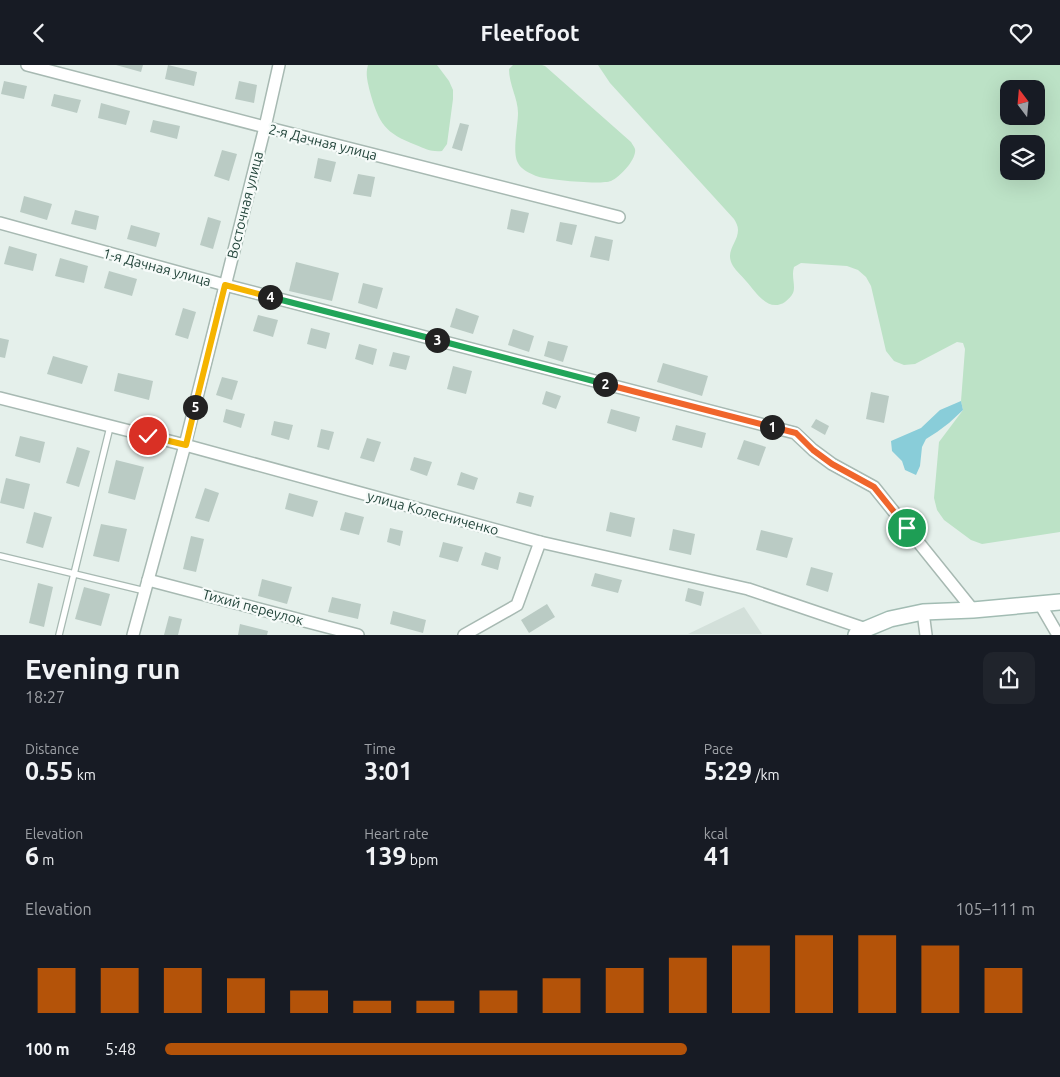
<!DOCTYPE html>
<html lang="en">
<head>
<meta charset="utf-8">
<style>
  :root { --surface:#171b24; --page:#20242c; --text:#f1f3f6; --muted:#9ea1a6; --accent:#b45309 }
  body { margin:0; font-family:Ubuntu,sans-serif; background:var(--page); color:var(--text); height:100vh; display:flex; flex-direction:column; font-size:19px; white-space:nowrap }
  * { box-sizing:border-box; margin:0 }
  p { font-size:16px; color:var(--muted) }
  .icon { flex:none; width:28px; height:28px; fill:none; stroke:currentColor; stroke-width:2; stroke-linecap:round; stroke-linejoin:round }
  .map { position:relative; height:570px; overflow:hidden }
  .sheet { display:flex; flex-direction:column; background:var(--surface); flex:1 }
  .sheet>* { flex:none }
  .needle { width:32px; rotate:344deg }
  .fabs { position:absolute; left:1000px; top:15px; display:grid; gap:10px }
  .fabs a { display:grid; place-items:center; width:45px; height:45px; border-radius:10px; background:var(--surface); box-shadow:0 5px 20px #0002; font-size:25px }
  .pin { position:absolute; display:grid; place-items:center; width:42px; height:42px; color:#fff; margin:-21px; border:2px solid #fff; border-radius:50%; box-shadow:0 1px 5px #0007 }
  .km { position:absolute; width:25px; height:25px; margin:-12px; border-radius:50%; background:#222; color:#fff; font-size:14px; line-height:25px; text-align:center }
  .round { display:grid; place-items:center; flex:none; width:52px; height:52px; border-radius:10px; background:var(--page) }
  .headline { display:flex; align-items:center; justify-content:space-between; height:85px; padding:0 25px }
  h1 { font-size:28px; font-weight:700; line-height:38px }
  .figures { display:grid; grid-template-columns:repeat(3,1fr); gap:8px; height:85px; padding:5px 25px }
  .figures div { display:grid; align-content:center }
  .figures b { font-size:25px; font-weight:700 }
  .figures small { font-size:14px; font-weight:400 }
  .figures p { font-size:14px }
  .chart { height:140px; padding:10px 25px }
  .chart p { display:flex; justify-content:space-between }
  .chart svg { width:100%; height:90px; margin-top:5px; stroke:var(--accent); stroke-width:6 }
  ul { padding:0 25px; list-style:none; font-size:16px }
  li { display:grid; grid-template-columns:80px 60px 1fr; align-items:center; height:38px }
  li i { height:12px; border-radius:6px; background:var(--accent) }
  header { display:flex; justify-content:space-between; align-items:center; height:65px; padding:0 25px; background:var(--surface); font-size:22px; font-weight:700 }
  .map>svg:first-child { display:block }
  .built { fill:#d3e0da }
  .green { fill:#bce2c6; fill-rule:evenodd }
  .water { fill:#89cdd9 }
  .building { fill:#bacbc4 }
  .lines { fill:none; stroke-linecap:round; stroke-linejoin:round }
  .lane-casing { stroke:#a7b9b2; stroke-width:8 }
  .street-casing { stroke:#a7b9b2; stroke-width:14 }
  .secondary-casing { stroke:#a2bcb3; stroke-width:18 }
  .lane { stroke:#fff; stroke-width:5.5 }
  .street { stroke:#fff; stroke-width:11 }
  .secondary { stroke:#fff; stroke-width:15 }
  .split-1-casing { stroke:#fff; stroke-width:10 }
  .split-2-casing { stroke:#fff; stroke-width:10 }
  .split-3-casing { stroke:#fff; stroke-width:10 }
  .split-4-casing { stroke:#fff; stroke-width:10 }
  .split-5-casing { stroke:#fff; stroke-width:10 }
  .split-6-casing { stroke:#fff; stroke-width:10 }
  .split-1 { stroke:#f0652b; stroke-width:6 }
  .split-2 { stroke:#f0652b; stroke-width:6 }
  .split-3 { stroke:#22a559; stroke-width:6 }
  .split-4 { stroke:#22a559; stroke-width:6 }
  .split-5 { stroke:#f5b400; stroke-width:6 }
  .split-6 { stroke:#f5b400; stroke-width:6 }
  .labels { text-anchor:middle; stroke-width:4.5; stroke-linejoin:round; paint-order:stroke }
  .street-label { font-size:14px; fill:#22443a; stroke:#f6fbf9 }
</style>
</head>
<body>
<header><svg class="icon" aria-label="back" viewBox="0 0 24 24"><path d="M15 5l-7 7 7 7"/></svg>Fleetfoot<svg class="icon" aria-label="heart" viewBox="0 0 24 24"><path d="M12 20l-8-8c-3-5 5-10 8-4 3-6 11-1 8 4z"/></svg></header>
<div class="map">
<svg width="1060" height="570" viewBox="0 0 1060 570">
  <rect width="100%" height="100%" fill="#e5f0eb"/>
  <path class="built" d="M744,542L762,569H688Z"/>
  <g class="green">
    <path d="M368,0H437L449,16L453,25V34L447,79L442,86C431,87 426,84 416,80C385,68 379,59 370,27C368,18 365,9 368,0Z"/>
    <path d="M513,0H542L545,1L631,77C632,79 634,81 635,84C637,94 620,112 611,116C601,120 547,115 536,111C529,108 521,104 518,98C512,87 518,61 518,48C518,33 509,20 509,4Z"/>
    <path d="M598,0H1060V467L982,479L971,475L944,455L937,445L934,433L939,377L963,345L961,336L965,284L963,278L957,277L915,299L904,300L894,296L886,286L871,221L866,212L858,205L847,201L801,198L794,202C791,211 796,221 793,228C791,232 788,234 785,237C768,248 756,227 746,216C742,211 736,206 733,201C724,186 738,178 738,165C738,161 736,157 734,154L610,18ZM1009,24H1036V51H1009ZM1009,79H1036V106H1009Z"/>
  </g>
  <path class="water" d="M961,336L963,345L949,358L937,367L926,374L922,382L920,401L916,410L905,405L902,396L892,386L891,376L921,363L940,345Z"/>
  <g class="building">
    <path d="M116,0H143L141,7Z"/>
    <path d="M168,0L197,7L194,21L165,14Z"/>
    <path d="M4,16L27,21L24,34L1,29Z"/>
    <path d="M239,16L257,20L254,38L235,34Z"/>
    <path d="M54,29L81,35L77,48L51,41Z"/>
    <path d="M101,38L130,46L126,60L98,53Z"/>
    <path d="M153,55L180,61L177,74L150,67Z"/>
    <path d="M460,58L469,60L462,86L452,83Z"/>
    <path d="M222,85L237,89L229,116L214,111Z"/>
    <path d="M318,93L336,97L331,117L314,113Z"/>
    <path d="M358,109L375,112L371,132L353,129Z"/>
    <path d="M24,131L52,139L47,155L20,147Z"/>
    <path d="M511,144L529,148L524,168L507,164Z"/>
    <path d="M75,145L99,151L96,165L71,159Z"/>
    <path d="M208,152L221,156L213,184L200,180Z"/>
    <path d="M560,157L577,160L572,180L556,176Z"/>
    <path d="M131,160L160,168L156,182L127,174Z"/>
    <path d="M595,171L613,175L609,196L590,192Z"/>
    <path d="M9,181L37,189L33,206L4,199Z"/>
    <path d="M60,193L88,201L84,218L55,211Z"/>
    <path d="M296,197L339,208L332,236L289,226Z"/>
    <path d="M109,206L137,214L132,231L104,223Z"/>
    <path d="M363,218L383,223L377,244L358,238Z"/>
    <path d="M183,243L196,247L188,274L175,270Z"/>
    <path d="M456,243L479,251L473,269L450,262Z"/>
    <path d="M258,250L278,255L273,272L253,266Z"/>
    <path d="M311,263L330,268L326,284L307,279Z"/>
    <path d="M513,264L534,271L529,287L508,280Z"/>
    <path d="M0,273L9,275L5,293L0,292Z"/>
    <path d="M548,276L568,281L563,297L544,291Z"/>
    <path d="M359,279L377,284L373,300L355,294Z"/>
    <path d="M393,287L410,291L406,305L389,301Z"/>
    <path d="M53,291L88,301L82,319L47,309Z"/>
    <path d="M663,298L708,311L702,331L657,317Z"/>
    <path d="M453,301L472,306L466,329L447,324Z"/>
    <path d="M118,308L153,316L149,335L114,326Z"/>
    <path d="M222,312L238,316L232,335L216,330Z"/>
    <path d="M546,326L561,331L556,344L542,339Z"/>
    <path d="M871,327L889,331L884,358L866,354Z"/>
    <path d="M226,344L245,349L241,363L223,357Z"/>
    <path d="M611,344L640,352L636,367L607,358Z"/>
    <path d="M816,354L829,361L825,370L811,362Z"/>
    <path d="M274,356L293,360L289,375L271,370Z"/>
    <path d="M676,360L706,368L702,383L672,375Z"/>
    <path d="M321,364L334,367L329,385L317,382Z"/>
    <path d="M20,371L45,377L40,398L15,391Z"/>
    <path d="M367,373L381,377L374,397L360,393Z"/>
    <path d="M744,375L766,382L759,401L737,394Z"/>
    <path d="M77,382L90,386L79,422L66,418Z"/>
    <path d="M414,392L432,397L427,411L410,405Z"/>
    <path d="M116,395L144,402L135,435L108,428Z"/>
    <path d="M461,407L478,413L474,425L457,420Z"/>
    <path d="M6,413L30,419L24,444L0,438Z"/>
    <path d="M205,423L219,428L209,457L195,453Z"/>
    <path d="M519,427L534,431L531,442L516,438Z"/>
    <path d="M289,428L318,436L313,452L285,444Z"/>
    <path d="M34,447L52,452L43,483L26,478Z"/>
    <path d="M345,447L364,452L359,470L340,465Z"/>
    <path d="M610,447L635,453L631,472L606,466Z"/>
    <path d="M101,459L127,464L119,497L93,491Z"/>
    <path d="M390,463L403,466L400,481L387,477Z"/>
    <path d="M673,464L695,469L691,490L669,485Z"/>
    <path d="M761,465L793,473L787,493L756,485Z"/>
    <path d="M191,471L204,474L196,507L183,504Z"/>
    <path d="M443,477L463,482L458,497L439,492Z"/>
    <path d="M485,487L501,492L498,505L481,500Z"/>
    <path d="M811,502L833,508L828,527L806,520Z"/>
    <path d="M595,508L622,515L618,528L591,521Z"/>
    <path d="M262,514L292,522L287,539L258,531Z"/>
    <path d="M38,518L53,522L44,562L29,558Z"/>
    <path d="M84,522L110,529L101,561L75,554Z"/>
    <path d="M688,523L704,527L701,541L685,536Z"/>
    <path d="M332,532L361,539L358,554L328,547Z"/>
    <path d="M547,539L555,552L529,568L521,555Z"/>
    <path d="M393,546L426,555L423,568L390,559Z"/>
    <path d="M169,551L182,554L178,570H164Z"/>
    <path d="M240,559L268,566L267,570H238Z"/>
  </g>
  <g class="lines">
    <defs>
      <g id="lane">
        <path d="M0,491L145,526"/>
        <path d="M59,570L110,362"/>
      </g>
      <g id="street">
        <path d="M27,0L265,62L619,152"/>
        <path d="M0,158L225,220L795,368L813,385L832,399L874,422L973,545"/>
        <path d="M0,333L185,380L540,477L748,524L866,564"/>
        <path d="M148,515L358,570"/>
        <path d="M1040,539L1058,570"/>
        <path d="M923,547L926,570"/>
        <path d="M133,570L185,380L265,62L279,0"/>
        <path d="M464,570L517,540L540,477"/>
      </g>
      <path id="secondary" d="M856,570L866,564L890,554L923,547L973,545L1060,537"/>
    </defs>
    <use href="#lane" class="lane-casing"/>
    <use href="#street" class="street-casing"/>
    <use href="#secondary" class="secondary-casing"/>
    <use href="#lane" class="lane"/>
    <use href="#street" class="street"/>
    <use href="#secondary" class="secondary"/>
  </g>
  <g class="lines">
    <defs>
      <path id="split-1" d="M772,362L796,368L813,385L832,399L874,422L907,463"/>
      <path id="split-2" d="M605,319L772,362"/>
      <path id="split-3" d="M437,275L605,319"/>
      <path id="split-4" d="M270,232L437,275"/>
      <path id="split-5" d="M195,342L225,220L270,232"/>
      <path id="split-6" d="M148,371L186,380L195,342"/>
    </defs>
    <use href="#split-1" class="split-1-casing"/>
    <use href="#split-2" class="split-2-casing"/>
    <use href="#split-3" class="split-3-casing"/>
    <use href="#split-4" class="split-4-casing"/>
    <use href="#split-5" class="split-5-casing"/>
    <use href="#split-6" class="split-6-casing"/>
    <use href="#split-1" class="split-1"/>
    <use href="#split-2" class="split-2"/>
    <use href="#split-3" class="split-3"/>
    <use href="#split-4" class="split-4"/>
    <use href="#split-5" class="split-5"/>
    <use href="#split-6" class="split-6"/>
  </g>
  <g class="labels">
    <g class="street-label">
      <text transform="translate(323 77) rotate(14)" y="5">2-я Дачная улица</text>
      <text transform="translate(245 140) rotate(-76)" y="5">Восточная улица</text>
      <text transform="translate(157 202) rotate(15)" y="5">1-я Дачная улица</text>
      <text transform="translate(433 448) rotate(15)" y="5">улица Колесниченко</text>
      <text transform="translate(253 542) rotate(15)" y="5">Тихий переулок</text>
    </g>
  </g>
</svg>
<div class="fabs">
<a><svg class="needle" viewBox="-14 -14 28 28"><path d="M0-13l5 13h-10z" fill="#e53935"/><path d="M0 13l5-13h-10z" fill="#9ea1a6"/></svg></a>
<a><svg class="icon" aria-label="layers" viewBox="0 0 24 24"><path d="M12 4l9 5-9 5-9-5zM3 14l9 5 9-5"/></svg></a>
</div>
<div class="pin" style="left:907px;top:463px;background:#1e9e55"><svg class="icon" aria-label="arrive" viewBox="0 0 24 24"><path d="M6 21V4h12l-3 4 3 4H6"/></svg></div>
<div class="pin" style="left:148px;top:371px;background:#d93025"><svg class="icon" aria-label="check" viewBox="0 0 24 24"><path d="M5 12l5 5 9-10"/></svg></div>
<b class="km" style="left:772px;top:362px">1</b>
<b class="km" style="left:605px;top:319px">2</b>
<b class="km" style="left:437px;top:275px">3</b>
<b class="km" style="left:270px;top:232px">4</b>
<b class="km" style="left:195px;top:342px">5</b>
</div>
<section class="sheet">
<div class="headline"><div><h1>Evening run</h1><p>18:27</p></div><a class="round"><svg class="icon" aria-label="share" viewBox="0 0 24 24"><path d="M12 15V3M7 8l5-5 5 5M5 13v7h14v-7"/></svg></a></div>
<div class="figures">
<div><p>Distance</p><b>0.55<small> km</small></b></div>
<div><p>Time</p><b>3:01</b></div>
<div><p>Pace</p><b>5:29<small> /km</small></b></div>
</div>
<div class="figures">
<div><p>Elevation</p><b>6<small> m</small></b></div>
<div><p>Heart rate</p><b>139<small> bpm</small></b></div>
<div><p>kcal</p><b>41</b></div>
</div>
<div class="chart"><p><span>Elevation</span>105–111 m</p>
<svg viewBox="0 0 160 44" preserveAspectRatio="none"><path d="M5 44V22M15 44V22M25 44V22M35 44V27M45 44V33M55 44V38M65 44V38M75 44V33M85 44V27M95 44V22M105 44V17M115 44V11M125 44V6M135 44V6M145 44V11M155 44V22"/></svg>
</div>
<ul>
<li><b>100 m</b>5:48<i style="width:60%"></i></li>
</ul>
</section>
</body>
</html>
